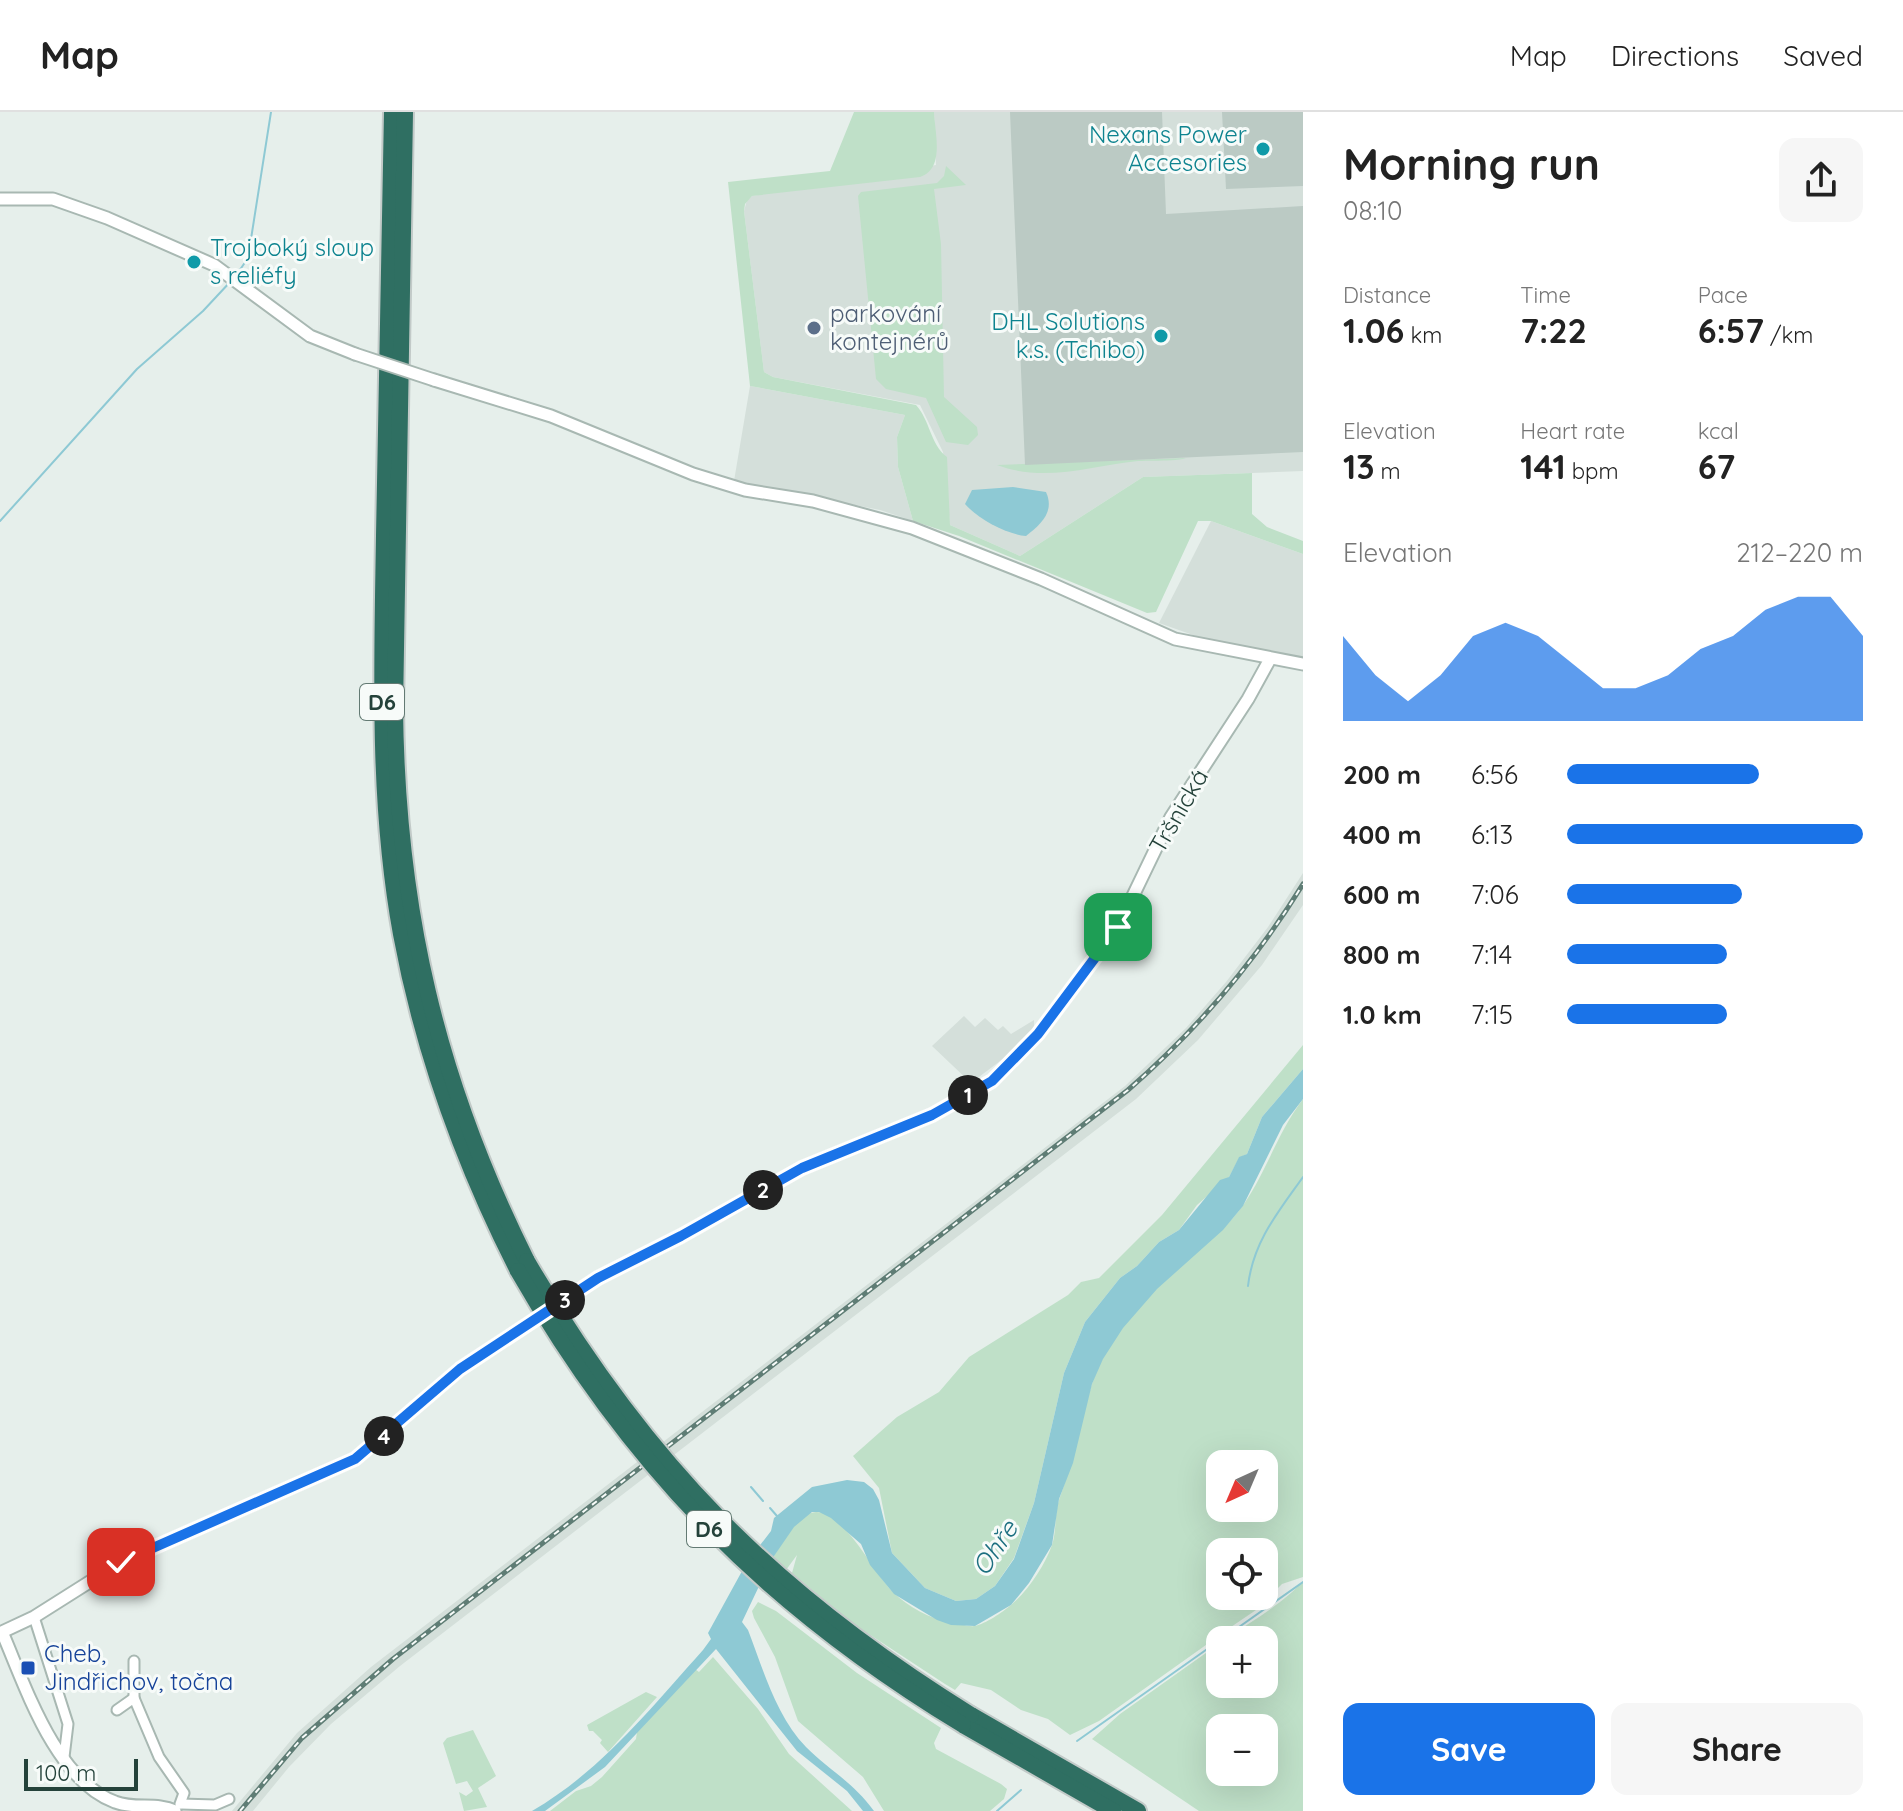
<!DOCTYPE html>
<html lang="en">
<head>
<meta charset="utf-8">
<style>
  :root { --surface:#fff; --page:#f6f6f6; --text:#222; --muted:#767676; --line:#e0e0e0; --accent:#1a73e8 }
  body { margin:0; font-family:Quicksand,sans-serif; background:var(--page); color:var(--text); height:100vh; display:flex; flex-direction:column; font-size:30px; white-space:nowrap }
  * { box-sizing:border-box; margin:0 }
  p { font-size:26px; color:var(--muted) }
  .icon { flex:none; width:44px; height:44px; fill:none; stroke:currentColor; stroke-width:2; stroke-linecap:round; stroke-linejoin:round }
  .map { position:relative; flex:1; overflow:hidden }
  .sheet { display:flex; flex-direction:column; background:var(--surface); width:600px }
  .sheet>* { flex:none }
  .needle { width:52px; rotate:224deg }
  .controls { position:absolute; left:1206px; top:1338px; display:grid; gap:16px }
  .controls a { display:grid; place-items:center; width:72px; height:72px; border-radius:16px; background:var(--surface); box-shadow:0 8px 32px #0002; font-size:40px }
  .scale { position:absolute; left:24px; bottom:20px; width:114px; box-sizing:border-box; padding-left:8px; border:4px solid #24423a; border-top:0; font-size:22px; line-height:28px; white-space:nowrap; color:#24423a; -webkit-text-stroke:6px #f7fbf9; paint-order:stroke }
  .pin { position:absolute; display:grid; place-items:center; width:68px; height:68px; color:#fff; margin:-34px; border-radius:16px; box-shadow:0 4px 12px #0006 }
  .km { position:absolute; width:40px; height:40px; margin:-20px; border-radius:50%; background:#222; color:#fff; font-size:22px; line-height:40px; text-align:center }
  .round { display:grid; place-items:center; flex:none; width:84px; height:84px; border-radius:16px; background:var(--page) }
  .overview { display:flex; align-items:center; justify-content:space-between; height:136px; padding:0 40px }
  h1 { font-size:44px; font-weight:700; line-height:60px }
  .stats { display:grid; grid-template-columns:repeat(3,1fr); gap:12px; height:136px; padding:8px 40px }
  .stats div { display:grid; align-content:center }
  .stats b { font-size:34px; font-weight:700 }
  .stats small { font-size:22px; font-weight:400 }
  .stats p { font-size:22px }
  .chart { height:224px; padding:16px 40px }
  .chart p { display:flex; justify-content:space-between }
  .chart svg { width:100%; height:144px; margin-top:8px; fill:var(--accent); opacity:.7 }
  .primary-button { display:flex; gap:16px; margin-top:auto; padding:16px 40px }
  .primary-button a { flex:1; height:92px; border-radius:16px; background:var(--accent); color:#fff; font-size:32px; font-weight:700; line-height:92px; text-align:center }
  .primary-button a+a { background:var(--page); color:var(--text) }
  ul { padding:0 40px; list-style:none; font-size:26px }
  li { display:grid; grid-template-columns:128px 96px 1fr; align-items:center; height:60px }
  li i { height:20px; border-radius:10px; background:var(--accent) }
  header { display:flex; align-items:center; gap:48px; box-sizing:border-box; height:112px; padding:0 40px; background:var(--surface); border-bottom:2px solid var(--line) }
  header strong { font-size:38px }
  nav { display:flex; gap:44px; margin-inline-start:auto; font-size:28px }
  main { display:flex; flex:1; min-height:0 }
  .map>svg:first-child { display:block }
  .built { fill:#d4dfda }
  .green { fill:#bfe0c8; fill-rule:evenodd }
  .water { fill:#8ec9d4 }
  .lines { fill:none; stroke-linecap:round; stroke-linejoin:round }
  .stream { stroke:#8ec9d4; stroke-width:2 }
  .building { fill:#bbcac4 }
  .minor-casing { stroke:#a8b8b2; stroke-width:13 }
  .tertiary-casing { stroke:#a8b8b2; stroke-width:15 }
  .motorway-casing { stroke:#c2cac8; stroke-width:20 }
  .minor { stroke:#fff; stroke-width:9 }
  .tertiary { stroke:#fff; stroke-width:11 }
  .motorway { stroke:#2f6f62; stroke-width:16 }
  .rail-casing { stroke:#5f7d75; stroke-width:5 }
  .rail { stroke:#f7fbf9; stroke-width:2; stroke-dasharray:6; stroke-linecap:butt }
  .tertiary-bridge-casing { stroke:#a8b8b2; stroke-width:15; stroke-linecap:butt }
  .motorway-bridge-casing { stroke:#c2cac8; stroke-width:20; stroke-linecap:butt }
  .tertiary-bridge { stroke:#fff; stroke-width:11 }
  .motorway-bridge { stroke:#2f6f62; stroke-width:16 }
  .route-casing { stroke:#fff; stroke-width:16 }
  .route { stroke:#1a73e8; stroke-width:10 }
  .culture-dot { fill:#0f9aa8; stroke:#f7fbf9; stroke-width:3 }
  .service-dot { fill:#5c6f8a; stroke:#f7fbf9; stroke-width:3 }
  .transit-dot { fill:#1a4fb4; stroke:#f7fbf9; stroke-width:3 }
  .labels { text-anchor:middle; stroke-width:6; stroke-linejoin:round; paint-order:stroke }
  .shield { fill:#f7fbf9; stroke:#637a73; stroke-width:2 }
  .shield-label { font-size:22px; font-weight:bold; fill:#24423a }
  .culture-label { font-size:24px; fill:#0d838f; stroke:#f7fbf9; text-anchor:end }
  .service-label { font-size:24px; fill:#4e5e75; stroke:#f7fbf9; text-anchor:start }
  .street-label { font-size:24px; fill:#24423a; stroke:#f7fbf9 }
  .transit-label { font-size:24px; fill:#164399; stroke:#f7fbf9; text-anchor:start }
  .water-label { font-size:26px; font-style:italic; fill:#1c6f80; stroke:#f7fbf9 }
</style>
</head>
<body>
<header>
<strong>Map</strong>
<nav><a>Map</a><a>Directions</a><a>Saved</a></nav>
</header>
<main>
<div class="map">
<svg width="1303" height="1699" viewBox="0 0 1303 1699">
  <rect width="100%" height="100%" fill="#e6efeb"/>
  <g class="built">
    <path d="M934,0H1303V359L1143,365L1020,444L950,413L943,340L920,293L773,265L764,260L744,99L747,88L752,84L936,53Z"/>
    <path d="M750,274L905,303L897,325L898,355L913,409L880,398L734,369Z"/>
    <path d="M1211,409L1303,442V545L1210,529L1159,511Z"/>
    <path d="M1303,761V793L1262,853L1198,928L1136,987L400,1554L331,1612L289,1655L253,1699H232L297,1621L371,1555L1125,974L1186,916L1226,870L1268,815Z"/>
    <path d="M964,904L975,915L985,906L998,918L1003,914L1011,922L1034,908V916L1008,943L971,971L932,934Z"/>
  </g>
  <g class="green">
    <path d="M854,0H934C935,22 945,57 920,65L752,84L745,92L744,99L764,260L773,265L916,293C930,308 930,332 947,345L950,413L1020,444L1143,365L1252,361V402L1267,415L1303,429V442L1211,409H1198L1156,500L1147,501L959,424L913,409L898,355L897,325L905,303L750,274L728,70L830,59Z"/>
    <path d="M946,54L966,73L934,77L941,132L944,285L977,315L978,323L968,333L946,330L926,286L886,277L876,267L858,84L861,80L937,71L944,64Z"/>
    <path d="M1186,346C1174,350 1153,348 1138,349C1090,354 1045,371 997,353Z"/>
    <path d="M1303,933V957L1262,1005L1247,1042L1239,1046L1229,1065L1197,1093L1179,1118L1159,1130L1137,1154L1120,1166L1085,1210L1064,1261L1034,1391L1014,1446L995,1474L976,1487L956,1489L925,1476L892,1441L879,1376L853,1344L897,1305L939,1280L969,1245L1068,1183L1081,1170L1099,1166L1162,1103Z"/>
    <path d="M1303,987V1465L1282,1472L1256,1498L1228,1517L1222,1516L1220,1523L1099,1609L1070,1623L1048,1607L1021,1598L991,1578L961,1571L955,1578L945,1572L852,1511L792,1461L797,1443L786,1458L772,1447C781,1433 796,1401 816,1400C844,1399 875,1463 893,1480C908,1495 930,1507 951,1510C957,1511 968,1515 975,1514C985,1512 1003,1500 1011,1493C1028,1479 1045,1453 1052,1433C1057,1418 1054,1400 1060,1385C1073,1349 1080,1312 1091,1275C1107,1223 1152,1178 1193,1143C1211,1128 1230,1112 1244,1092C1267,1058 1278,1020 1303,987ZM1220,1352H1264V1396H1220ZM1220,1440H1264V1484H1220Z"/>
    <path d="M1303,1469V1699H1199L1092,1627L1120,1602L1220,1531V1572H1264V1528H1225C1251,1509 1283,1492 1303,1469ZM1220,1616H1264V1660H1220Z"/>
    <path d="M758,1490L776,1499L857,1561L941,1616L934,1631L936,1637L1001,1672L1007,1677L1004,1687L990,1699H884L863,1665L798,1609L775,1545L754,1506L752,1499Z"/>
    <path d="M713,1545L758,1597L789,1642L852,1699H550L576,1679L591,1674L602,1665L636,1627L637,1620L692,1561L695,1557L699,1560Z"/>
    <path d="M646,1580L657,1585L608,1640L600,1631L602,1628L593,1619H589L587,1613Z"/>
    <path d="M473,1618L496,1664L478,1676L487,1695L464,1699L459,1680L466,1684L473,1679L467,1669L456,1672L443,1631L447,1626Z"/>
  </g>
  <g class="water">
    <path d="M1013,375L1046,380C1055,400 1041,412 1026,424C1006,422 978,407 965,392L972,378Z"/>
    <path d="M1303,957V987L1283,1013L1243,1094L1223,1118L1157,1177L1123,1216L1103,1247L1092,1272L1073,1351L1059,1387L1052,1433L1029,1471L1011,1493L975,1514L951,1513L937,1508L894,1482L870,1453L861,1432L831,1406L819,1400H812L794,1415L772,1447L742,1510L748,1518C763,1557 776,1604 806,1635C830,1659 853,1670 874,1699H863L847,1679L797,1639L716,1537L605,1655L545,1699H532C601,1659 651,1596 703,1538L711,1527L708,1521L747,1450L771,1419L774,1406L812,1375L847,1368L864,1370L873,1377L879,1388L892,1441L925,1476L956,1489L976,1487L995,1474L1014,1447L1034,1391L1064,1261L1085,1210L1120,1166L1137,1154L1159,1130L1179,1118L1220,1068L1229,1065L1239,1045L1247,1042L1262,1005Z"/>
  </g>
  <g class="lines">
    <g class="stream">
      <path d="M235,165L248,146L271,0"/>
      <path d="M0,409L137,257L203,199L231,169"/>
      <path d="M1248,1174C1253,1130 1278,1100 1303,1065"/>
      <path d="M751,1375L763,1389"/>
      <path d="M770,1396L777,1404"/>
      <path d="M1222,1527L1303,1470"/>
      <path d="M1077,1629L1220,1528"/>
      <path d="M997,1699L1021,1678"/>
    </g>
  </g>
  <g class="building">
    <path d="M1010,0H1162L1166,102L1303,94V340L1025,353Z"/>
    <path d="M1222,0H1303V74L1226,77Z"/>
  </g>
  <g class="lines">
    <defs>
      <g id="minor">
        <path d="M34,1505L68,1612L64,1645"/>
        <path d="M134,1549V1586L159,1645L184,1681L180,1692"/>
        <path d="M117,1598L134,1586"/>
        <path d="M181,1692L215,1693L229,1687"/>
      </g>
      <g id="tertiary">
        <path d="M0,87H53L107,106L214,153L310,224L355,242"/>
        <path d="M434,268L551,304L693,362L745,378L813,389L912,416L1041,467L1175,527L1303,552"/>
        <path d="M175,1699C157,1690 135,1698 115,1690C55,1668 25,1573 2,1520L34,1505L121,1450L355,1347L460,1257L598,1166L681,1124L802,1056L932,1003L992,969L1038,922L1118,815L1171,705L1248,587L1270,547"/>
      </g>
      <g id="motorway">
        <path d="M392,0C389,141 387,283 384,424C382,557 377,691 401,822C423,941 463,1051 518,1159"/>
        <path d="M405,0L395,596C397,797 437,969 527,1149"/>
        <path d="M971,1603L1138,1699"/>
        <path d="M963,1613L1113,1699"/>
      </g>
    </defs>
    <use href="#minor" class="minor-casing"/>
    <use href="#tertiary" class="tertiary-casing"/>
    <use href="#motorway" class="motorway-casing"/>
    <use href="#minor" class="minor"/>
    <use href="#tertiary" class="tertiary"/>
    <use href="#motorway" class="motorway"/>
    <defs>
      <path id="rail" d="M240,1699L302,1626L393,1547L1128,978C1197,918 1255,850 1303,772"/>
    </defs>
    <use href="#rail" class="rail-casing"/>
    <use href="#rail" class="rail"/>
    <defs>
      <path id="tertiary-bridge" d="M355,242L434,268"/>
      <g id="motorway-bridge">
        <path d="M527,1149C645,1351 772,1480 971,1603"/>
        <path d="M518,1159C632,1358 767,1494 963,1613"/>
      </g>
    </defs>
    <use href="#tertiary-bridge" class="tertiary-bridge-casing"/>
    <use href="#motorway-bridge" class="motorway-bridge-casing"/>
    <use href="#tertiary-bridge" class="tertiary-bridge"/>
    <use href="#motorway-bridge" class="motorway-bridge"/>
  </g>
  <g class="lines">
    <defs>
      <path id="route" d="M121,1450L355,1347L460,1257L598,1166L681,1124L802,1056L932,1003L992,969L1038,922L1118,815"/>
    </defs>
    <use href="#route" class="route-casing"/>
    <use href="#route" class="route"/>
  </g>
  <g class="culture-dot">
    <circle cx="1263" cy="37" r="8"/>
    <circle cx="194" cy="150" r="8"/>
    <circle cx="1161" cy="224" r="8"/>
  </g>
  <circle class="service-dot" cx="814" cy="216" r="8"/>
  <rect class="transit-dot" x="20" y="1548" width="16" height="16" rx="4"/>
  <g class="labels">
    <g class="shield">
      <rect x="360" y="572" width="44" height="36" rx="6"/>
      <rect x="687" y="1399" width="44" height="36" rx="6"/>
    </g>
    <g class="shield-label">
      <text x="382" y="598">D6</text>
      <text x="709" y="1425">D6</text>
    </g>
    <g class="culture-label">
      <text x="1247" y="31">Nexans Power<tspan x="1247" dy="28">Accesories</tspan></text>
      <text x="210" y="144" text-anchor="start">Trojboký sloup<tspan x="210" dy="28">s reliéfy</tspan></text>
      <text x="1145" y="218">DHL Solutions<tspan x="1145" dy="28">k.s. (Tchibo)</tspan></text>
    </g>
    <g class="service-label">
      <text x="830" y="210">parkování<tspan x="830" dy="28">kontejnérů</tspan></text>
    </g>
    <g class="street-label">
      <text transform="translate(1179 699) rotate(-60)" y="8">Tršnická</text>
    </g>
    <g class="transit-label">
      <text x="44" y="1550">Cheb,<tspan x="44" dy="28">Jindřichov, točna</tspan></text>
    </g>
    <g class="water-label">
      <text transform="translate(995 1436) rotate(-56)" y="9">Ohře</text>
    </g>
  </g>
</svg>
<div class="controls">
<a><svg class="needle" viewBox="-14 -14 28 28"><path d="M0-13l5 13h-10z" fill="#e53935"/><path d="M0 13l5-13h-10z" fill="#767676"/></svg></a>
<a><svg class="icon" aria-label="locate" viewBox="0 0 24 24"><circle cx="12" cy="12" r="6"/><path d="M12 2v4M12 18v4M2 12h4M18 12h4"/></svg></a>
<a>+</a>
<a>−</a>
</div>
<div class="scale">100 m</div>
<div class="pin" style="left:1118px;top:815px;background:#1e9e55"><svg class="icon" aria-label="arrive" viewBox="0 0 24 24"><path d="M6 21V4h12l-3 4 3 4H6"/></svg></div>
<div class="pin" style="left:121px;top:1450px;background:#d93025"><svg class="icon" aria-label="check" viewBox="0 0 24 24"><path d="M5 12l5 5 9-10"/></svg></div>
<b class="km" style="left:968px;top:983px">1</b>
<b class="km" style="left:763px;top:1078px">2</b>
<b class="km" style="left:565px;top:1188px">3</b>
<b class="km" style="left:384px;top:1324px">4</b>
</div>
<section class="sheet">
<div class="overview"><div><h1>Morning run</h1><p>08:10</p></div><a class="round"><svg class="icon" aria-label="share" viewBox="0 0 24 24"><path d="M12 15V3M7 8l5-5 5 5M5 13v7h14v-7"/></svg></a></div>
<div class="stats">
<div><p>Distance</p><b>1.06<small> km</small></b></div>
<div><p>Time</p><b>7:22</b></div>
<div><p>Pace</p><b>6:57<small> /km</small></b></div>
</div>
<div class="stats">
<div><p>Elevation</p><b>13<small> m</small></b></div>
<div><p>Heart rate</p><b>141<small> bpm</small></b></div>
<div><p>kcal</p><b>67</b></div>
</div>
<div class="chart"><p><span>Elevation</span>212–220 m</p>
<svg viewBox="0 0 160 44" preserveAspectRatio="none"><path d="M0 44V18L10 30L20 38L30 30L40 18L50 14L60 18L70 26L80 34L90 34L100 30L110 22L120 18L130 10L140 6L150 6L160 18V44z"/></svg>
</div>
<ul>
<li><b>200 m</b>6:56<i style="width:65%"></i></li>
<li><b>400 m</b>6:13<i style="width:100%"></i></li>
<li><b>600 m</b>7:06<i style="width:59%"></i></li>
<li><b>800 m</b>7:14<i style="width:54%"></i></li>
<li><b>1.0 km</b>7:15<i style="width:54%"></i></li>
</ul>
<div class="primary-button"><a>Save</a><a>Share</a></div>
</section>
</main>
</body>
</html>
